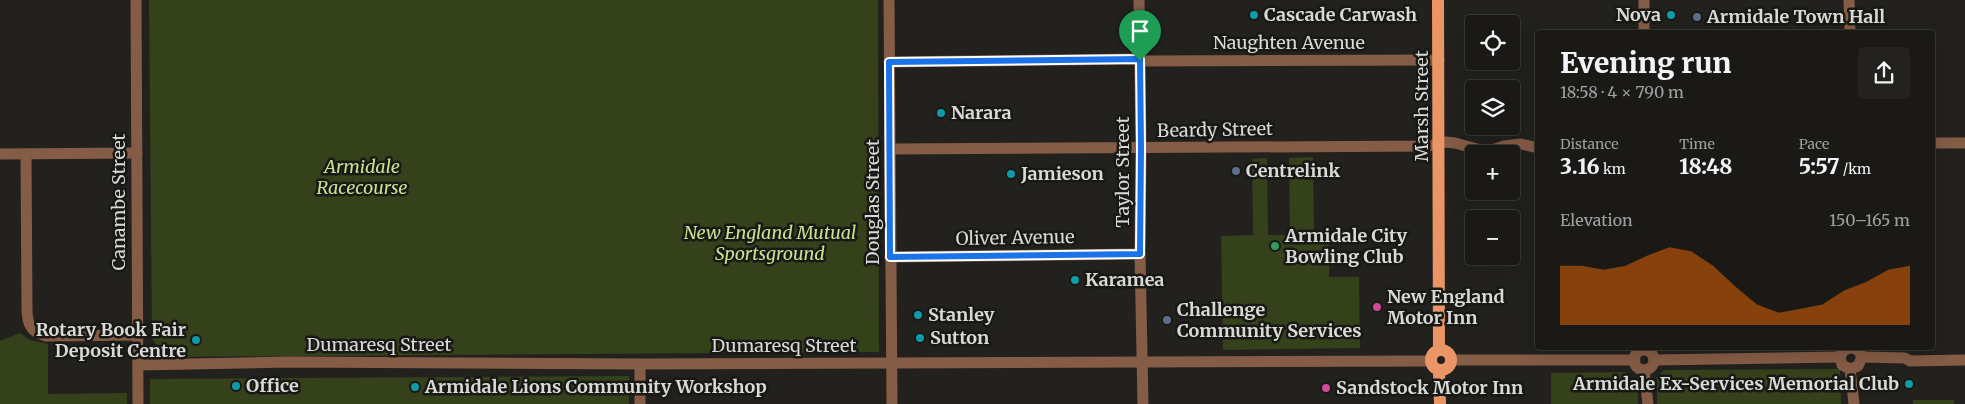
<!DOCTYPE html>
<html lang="en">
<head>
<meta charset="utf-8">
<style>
  :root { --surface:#1a1916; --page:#23221f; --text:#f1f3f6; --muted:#9fa0a1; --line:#383835; --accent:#b45309 }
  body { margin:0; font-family:Merriweather,serif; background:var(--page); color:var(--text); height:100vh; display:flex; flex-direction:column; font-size:19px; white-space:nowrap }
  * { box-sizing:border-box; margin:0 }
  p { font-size:16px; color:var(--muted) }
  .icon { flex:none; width:28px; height:28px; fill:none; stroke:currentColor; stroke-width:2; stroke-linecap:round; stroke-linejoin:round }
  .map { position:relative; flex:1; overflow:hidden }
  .details { position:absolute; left:1535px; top:30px; width:400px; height:320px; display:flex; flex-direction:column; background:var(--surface); border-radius:5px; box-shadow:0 5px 20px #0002,0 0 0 1px var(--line) }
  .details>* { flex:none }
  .buttons { position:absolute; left:1465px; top:15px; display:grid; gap:10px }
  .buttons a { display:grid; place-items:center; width:55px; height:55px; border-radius:5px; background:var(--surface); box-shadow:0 5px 20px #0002,0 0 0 1px var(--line); font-size:25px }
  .pin { position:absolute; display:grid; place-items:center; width:42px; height:42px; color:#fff; margin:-51px -21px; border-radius:50% 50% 50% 0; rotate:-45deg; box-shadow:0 0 5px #0007 }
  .pin .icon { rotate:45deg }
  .round { display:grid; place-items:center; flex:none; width:52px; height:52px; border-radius:5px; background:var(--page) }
  .summary { display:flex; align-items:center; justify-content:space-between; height:85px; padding:0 25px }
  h1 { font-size:28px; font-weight:800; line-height:38px }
  .figures { display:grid; grid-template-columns:repeat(3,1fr); gap:8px; height:85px; padding:5px 25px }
  .figures div { display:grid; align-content:center }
  .figures b { font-size:21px; font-weight:800 }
  .figures small { font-size:14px; font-weight:400 }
  .figures p { font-size:14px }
  .chart { height:140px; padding:10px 25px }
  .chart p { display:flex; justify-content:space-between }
  .chart svg { width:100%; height:90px; margin-top:5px; fill:var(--accent); opacity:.7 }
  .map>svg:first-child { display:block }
  .green { fill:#35411a }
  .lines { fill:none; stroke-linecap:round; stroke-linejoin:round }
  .minor { stroke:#855c46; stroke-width:11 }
  .major { stroke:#ea9566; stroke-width:12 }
  .route-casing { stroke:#fff; stroke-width:10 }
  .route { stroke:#1a73e8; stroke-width:6 }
  .culture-dot { fill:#0f9aa8; stroke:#181815; stroke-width:2 }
  .service-dot { fill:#5c6f8a; stroke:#181815; stroke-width:2 }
  .leisure-dot { fill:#2e9e5b; stroke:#181815; stroke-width:2 }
  .hotel-dot { fill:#d1479c; stroke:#181815; stroke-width:2 }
  .labels { text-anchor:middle; stroke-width:5; stroke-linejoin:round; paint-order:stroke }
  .poi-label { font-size:18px; font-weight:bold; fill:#d9d9d7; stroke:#181815; text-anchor:start }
  .street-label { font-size:18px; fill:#d9d9d7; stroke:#181815 }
  .park-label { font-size:18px; font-style:italic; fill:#c6e390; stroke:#181815 }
</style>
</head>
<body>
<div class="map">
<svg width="1965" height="404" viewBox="0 0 1965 404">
  <rect width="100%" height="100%" fill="#22211e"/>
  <g class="green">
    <path d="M149,0H878L879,352L166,357L152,339Z"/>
    <path d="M1313,157L1314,234H1329V277H1359L1360,348L1223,350L1221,236L1253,235L1252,159L1267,158L1268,235H1290L1289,158Z"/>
    <path d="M20,333L30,340L48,344V394L127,393V404H0V341Z"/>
    <path d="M1840,369L1841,404H1657V377L1664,370Z"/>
    <path d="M1625,372L1632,379L1638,381V404H1551V373Z"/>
    <path d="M629,376V404H150V379Z"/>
    <rect x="1913" y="400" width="41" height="4"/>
  </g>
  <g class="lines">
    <g class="minor">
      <path d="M136,0L138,404"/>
      <path d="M889,0L892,404"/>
      <path d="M1139,0L1141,148L1140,254L1143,404"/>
      <path d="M1644,0V32"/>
      <path d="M1849,0L1850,32"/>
      <path d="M1140,61L1439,60"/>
      <path d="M889,62L1139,59"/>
      <path d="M1932,143H1965"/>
      <path d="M890,149L1429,146L1446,142L1455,143L1481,150L1489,151L1504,146L1521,144L1538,148"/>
      <path d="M0,154L137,153"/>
      <path d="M26,154L27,309C27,324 31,332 46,336L138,335"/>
      <path d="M890,257L1140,254"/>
      <path d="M1850,348L1844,350L1840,357L1842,365L1850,369L1858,366L1862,357L1858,350L1852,348"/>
      <circle cx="1644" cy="360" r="10"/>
      <path d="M1862,357L1905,358L1910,361L1965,360"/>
      <path d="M1451,360H1635"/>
      <path d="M1654,360L1840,357"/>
      <path d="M640,364V404"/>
      <path d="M138,365L288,362L640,364L1430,361"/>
      <path d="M1850,369L1854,404"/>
      <path d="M1644,370L1648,404"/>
    </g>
    <g class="major">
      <path d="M1438,0L1439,350"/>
      <circle cx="1441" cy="360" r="10"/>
      <path d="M1439,370L1440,404"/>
    </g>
  </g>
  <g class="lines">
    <defs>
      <path id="route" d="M1140,59L1141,148L1140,254L890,257L889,62Z"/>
    </defs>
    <use href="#route" class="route-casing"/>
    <use href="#route" class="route"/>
  </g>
  <g class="culture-dot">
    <circle cx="1254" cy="15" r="5"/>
    <circle cx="1671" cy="15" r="5"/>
    <circle cx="941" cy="113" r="5"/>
    <circle cx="1011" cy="174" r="5"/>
    <circle cx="1075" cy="280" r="5"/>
    <circle cx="918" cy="315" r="5"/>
    <circle cx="920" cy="338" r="5"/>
    <circle cx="196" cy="340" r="5"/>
    <circle cx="1909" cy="384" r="5"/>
    <circle cx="236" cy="386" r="5"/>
    <circle cx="415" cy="387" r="5"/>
  </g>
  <g class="service-dot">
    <circle cx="1697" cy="17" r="5"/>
    <circle cx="1236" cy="171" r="5"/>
    <circle cx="1167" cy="320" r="5"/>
  </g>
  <circle class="leisure-dot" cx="1275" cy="246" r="5"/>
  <g class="hotel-dot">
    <circle cx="1377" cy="307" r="5"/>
    <circle cx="1326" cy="388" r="5"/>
  </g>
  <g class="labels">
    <g class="poi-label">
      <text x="1264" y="21">Cascade Carwash</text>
      <text x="1661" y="21" text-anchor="end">Nova</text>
      <text x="1707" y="23">Armidale Town Hall</text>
      <text x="951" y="119">Narara</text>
      <text x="1246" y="177">Centrelink</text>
      <text x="1021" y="180">Jamieson</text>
      <text x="1285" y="242">Armidale City<tspan x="1285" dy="21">Bowling Club</tspan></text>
      <text x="1085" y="286">Karamea</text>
      <text x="1387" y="303">New England<tspan x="1387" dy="21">Motor Inn</tspan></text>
      <text x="1177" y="316">Challenge<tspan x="1177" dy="21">Community Services</tspan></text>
      <text x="928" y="321">Stanley</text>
      <text x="186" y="336" text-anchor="end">Rotary Book Fair<tspan x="186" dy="21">Deposit Centre</tspan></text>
      <text x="930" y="344">Sutton</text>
      <text x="1899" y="390" text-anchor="end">Armidale Ex-Services Memorial Club</text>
      <text x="246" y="392">Office</text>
      <text x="425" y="393">Armidale Lions Community Workshop</text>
      <text x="1336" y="394">Sandstock Motor Inn</text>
    </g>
    <g class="street-label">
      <text x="1289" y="49">Naughten Avenue</text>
      <text transform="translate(1422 106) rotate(-90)" y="6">Marsh Street</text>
      <text transform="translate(1215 130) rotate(-1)" y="6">Beardy Street</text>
      <text transform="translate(1123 172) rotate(-90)" y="6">Taylor Street</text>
      <text transform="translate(119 202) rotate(-90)" y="6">Canambe Street</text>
      <text transform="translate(873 202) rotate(-90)" y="6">Douglas Street</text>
      <text transform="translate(1015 238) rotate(-1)" y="6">Oliver Avenue</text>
      <text x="379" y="351">Dumaresq Street</text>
      <text x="784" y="352">Dumaresq Street</text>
    </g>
    <g class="park-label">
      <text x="362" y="173">Armidale<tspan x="362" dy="21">Racecourse</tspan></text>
      <text x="770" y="239">New England Mutual<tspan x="770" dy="21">Sportsground</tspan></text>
    </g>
  </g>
</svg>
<div class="buttons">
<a><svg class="icon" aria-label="locate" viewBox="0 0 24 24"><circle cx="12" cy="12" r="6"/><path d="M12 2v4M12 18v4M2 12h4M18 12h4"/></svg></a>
<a><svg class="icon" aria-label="layers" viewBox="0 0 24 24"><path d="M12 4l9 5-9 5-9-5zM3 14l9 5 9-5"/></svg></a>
<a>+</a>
<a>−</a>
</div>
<div class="pin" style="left:1140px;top:61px;background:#1e9e55"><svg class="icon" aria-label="arrive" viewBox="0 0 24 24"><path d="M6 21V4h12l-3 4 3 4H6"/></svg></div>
<section class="details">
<div class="summary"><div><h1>Evening run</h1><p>18:58 · 4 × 790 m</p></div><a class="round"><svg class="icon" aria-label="share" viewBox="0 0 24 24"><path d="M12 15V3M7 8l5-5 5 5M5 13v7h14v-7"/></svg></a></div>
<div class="figures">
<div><p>Distance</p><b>3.16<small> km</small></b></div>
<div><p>Time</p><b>18:48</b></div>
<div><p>Pace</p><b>5:57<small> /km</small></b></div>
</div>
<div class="chart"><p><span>Elevation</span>150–165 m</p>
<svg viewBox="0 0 160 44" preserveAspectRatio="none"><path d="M0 44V15L10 15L20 17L30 15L40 10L50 6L60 8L70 15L80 25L90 34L100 38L110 36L120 34L130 27L140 23L150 17L160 15V44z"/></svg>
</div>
</section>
</div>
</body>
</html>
